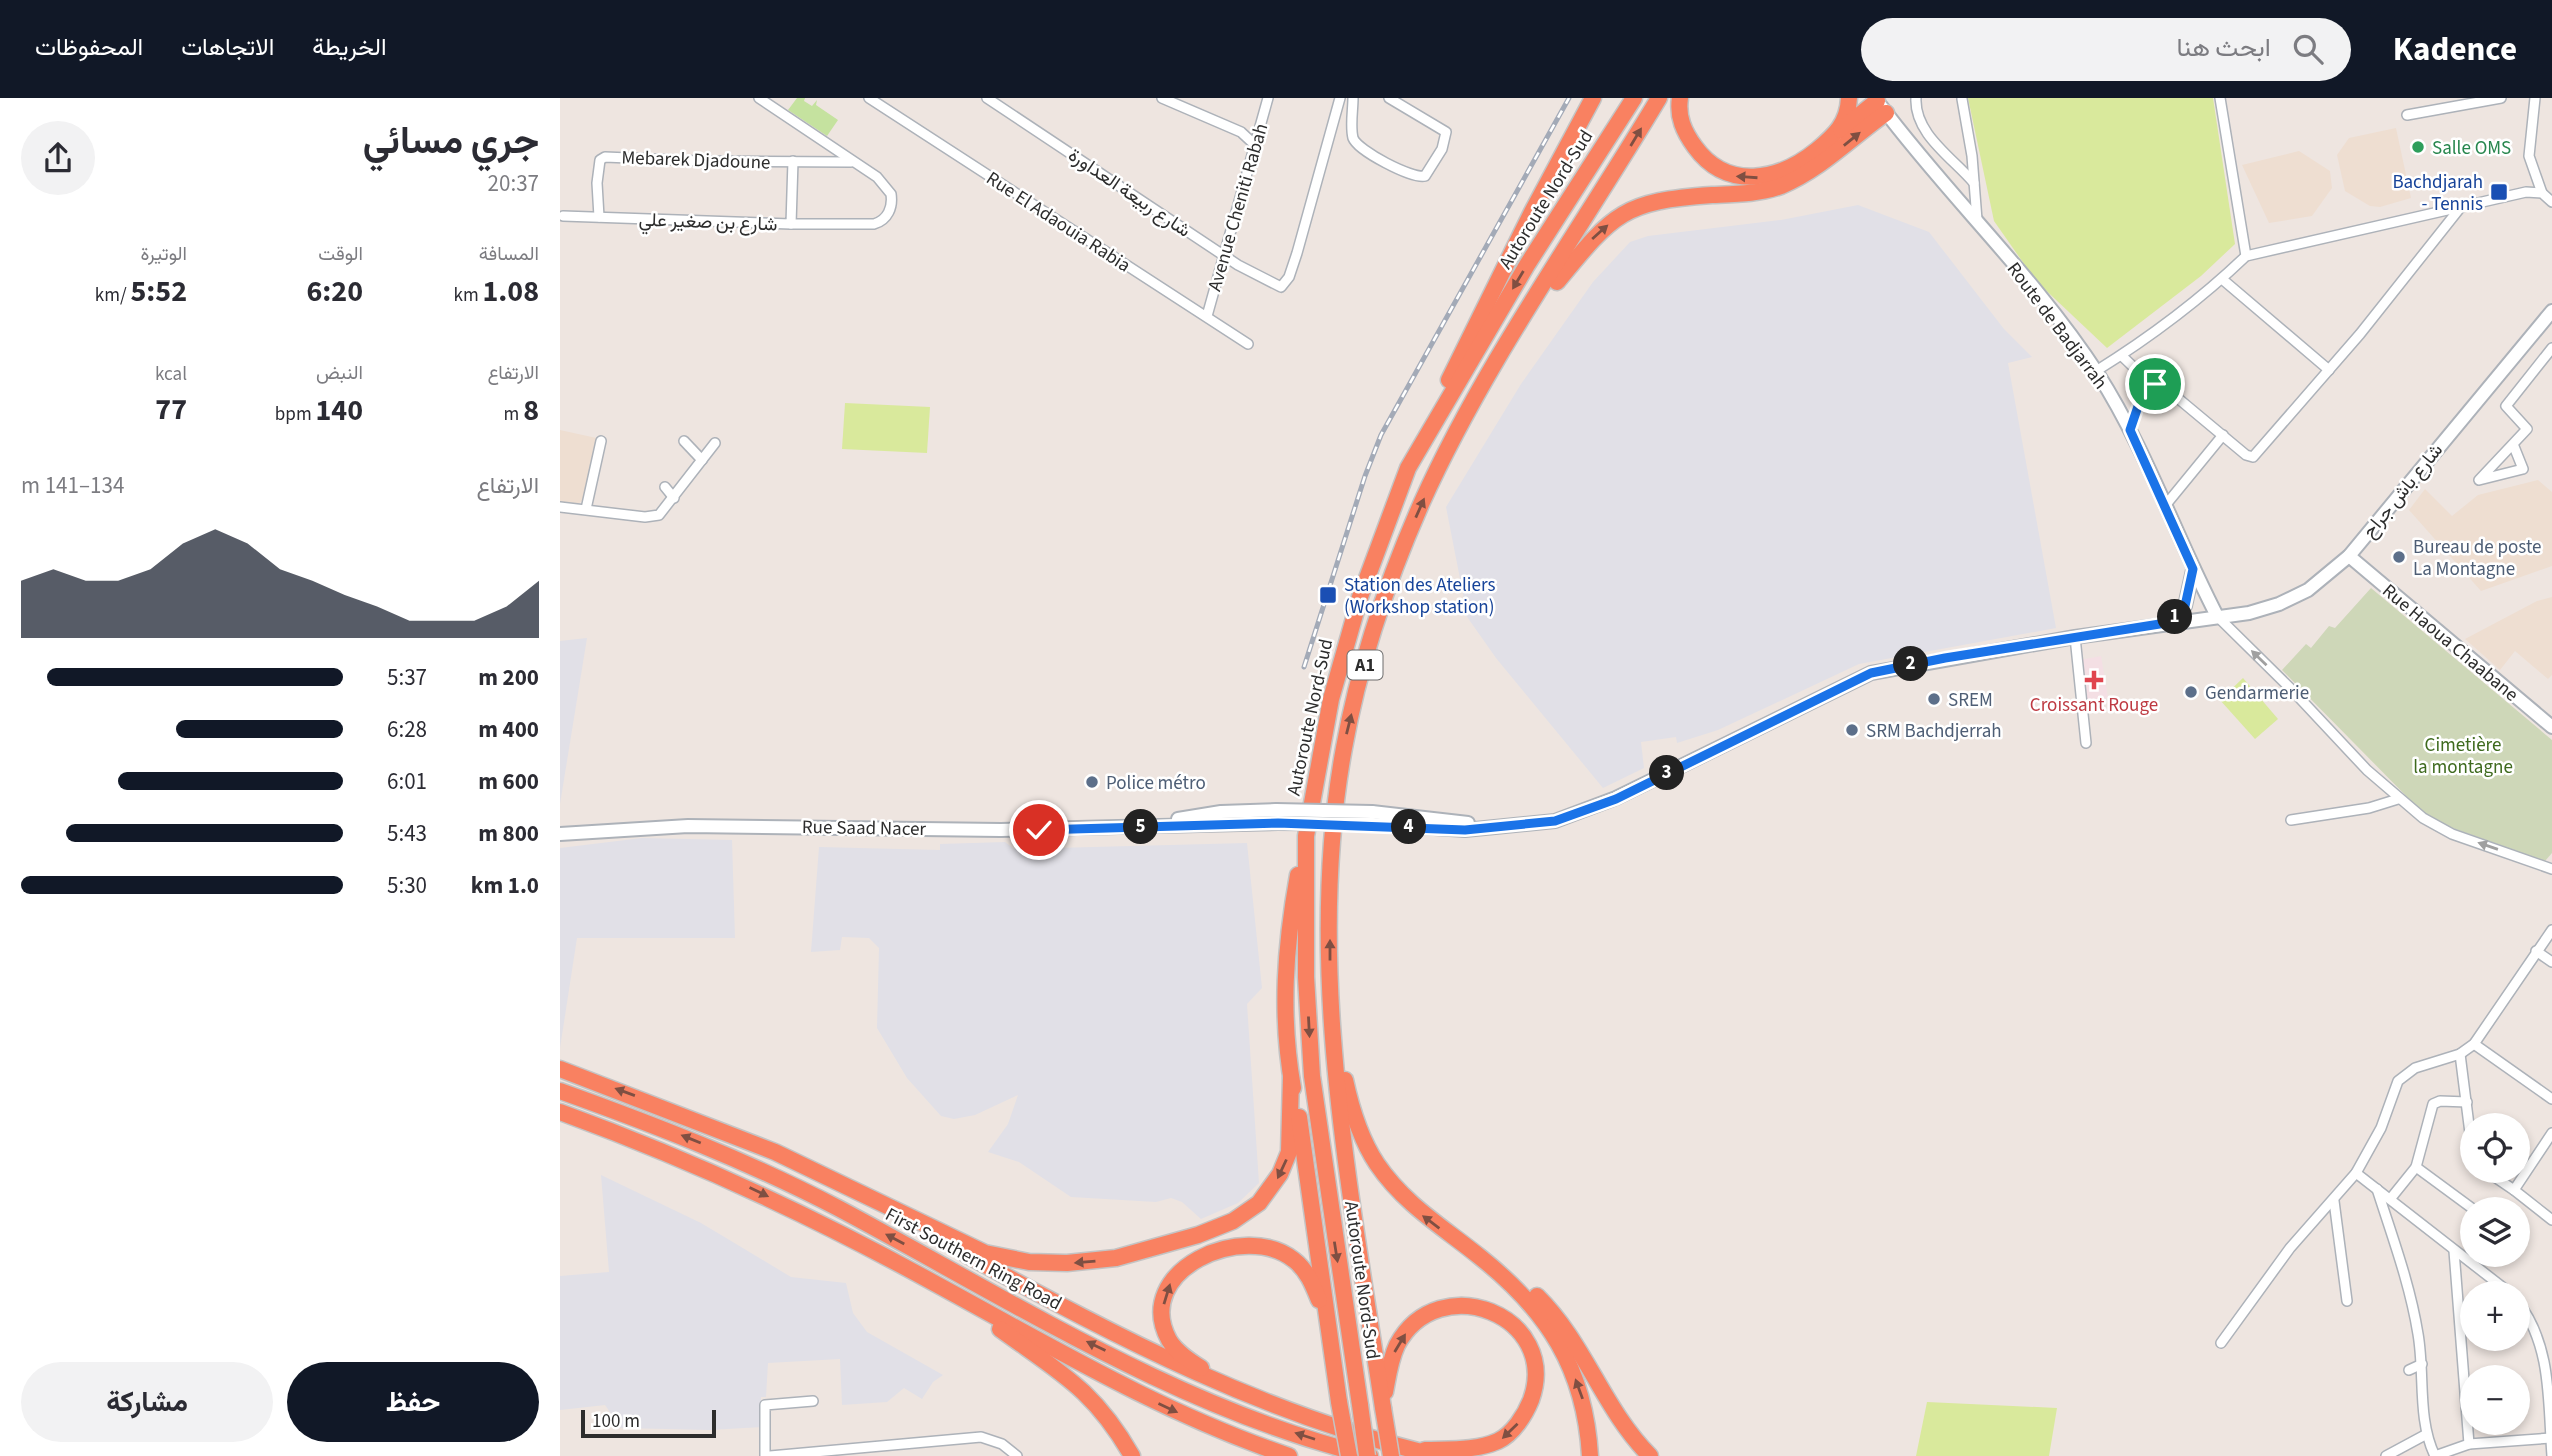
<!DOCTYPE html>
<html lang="ar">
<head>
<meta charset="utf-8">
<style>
  :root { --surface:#fff; --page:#f2f2f3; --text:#2b2b33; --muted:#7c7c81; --accent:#111827 }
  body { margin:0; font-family:"Source Sans 3",Vazirmatn,sans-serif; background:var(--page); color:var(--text); direction:rtl; height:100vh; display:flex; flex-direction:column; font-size:26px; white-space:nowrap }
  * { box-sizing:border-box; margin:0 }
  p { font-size:23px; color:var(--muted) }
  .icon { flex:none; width:38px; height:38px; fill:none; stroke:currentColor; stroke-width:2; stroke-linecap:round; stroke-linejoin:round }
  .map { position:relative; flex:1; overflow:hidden; direction:ltr }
  .side { display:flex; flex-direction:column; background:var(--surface); width:560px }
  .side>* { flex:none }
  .tools { position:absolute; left:1900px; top:1015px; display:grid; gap:14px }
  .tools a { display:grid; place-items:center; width:70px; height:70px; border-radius:50%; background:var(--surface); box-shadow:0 4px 10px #0003; font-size:35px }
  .scale { position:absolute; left:21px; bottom:18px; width:135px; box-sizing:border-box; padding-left:7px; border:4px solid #2d2d2d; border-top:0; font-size:19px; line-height:24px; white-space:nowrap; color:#2d2d2d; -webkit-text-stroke:5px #fff; paint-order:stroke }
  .pin { position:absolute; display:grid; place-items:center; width:60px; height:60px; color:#fff; margin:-30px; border:4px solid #fff; border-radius:50%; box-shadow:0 2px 7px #0007 }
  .km { position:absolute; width:35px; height:35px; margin:-18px; border-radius:50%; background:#222; color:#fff; font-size:19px; line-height:35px; text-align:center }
  .round { display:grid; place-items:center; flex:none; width:74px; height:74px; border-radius:37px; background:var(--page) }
  .headline { display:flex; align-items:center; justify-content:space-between; height:119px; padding:0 21px }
  h1 { font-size:38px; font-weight:700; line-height:52px }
  .stats { display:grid; grid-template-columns:repeat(3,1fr); gap:10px; height:119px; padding:7px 21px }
  .stats div { display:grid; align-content:center }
  .stats b { font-size:30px; font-weight:700 }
  .stats small { font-size:19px; font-weight:400 }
  .stats p { font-size:19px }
  .chart { height:196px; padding:14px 21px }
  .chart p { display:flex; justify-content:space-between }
  .chart svg { width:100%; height:126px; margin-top:7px; fill:var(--accent); opacity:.7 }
  .cta { display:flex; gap:14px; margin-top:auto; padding:14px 21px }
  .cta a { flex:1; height:80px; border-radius:42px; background:var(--accent); color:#fff; font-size:28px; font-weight:700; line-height:80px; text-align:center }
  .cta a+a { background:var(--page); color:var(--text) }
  ul { padding:0 21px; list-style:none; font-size:23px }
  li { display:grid; grid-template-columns:112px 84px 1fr; align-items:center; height:52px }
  li i { height:18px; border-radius:9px; background:var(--accent) }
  header { display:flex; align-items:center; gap:42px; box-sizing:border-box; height:98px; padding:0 35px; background:var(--accent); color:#fff }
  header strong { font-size:33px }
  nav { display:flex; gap:38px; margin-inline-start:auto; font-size:24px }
  .search { width:490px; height:63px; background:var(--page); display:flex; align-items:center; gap:18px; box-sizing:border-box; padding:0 24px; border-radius:38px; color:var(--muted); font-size:26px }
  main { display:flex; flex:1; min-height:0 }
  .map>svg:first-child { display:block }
  .industrial { fill:#e1e0e7 }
  .education { fill:#eeded1 }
  .medical { fill:#f4dfe4 }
  .green { fill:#c5e29f }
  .cemetery { fill:#ced7b8 }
  .pitch { fill:#d9e99c }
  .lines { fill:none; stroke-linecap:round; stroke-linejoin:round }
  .street-casing { stroke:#adb2b9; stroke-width:12 }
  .secondary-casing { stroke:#adb2b9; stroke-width:16 }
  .highway-casing { stroke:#c4c4c4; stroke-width:19 }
  .street { stroke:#fff; stroke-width:9 }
  .secondary { stroke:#fff; stroke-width:12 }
  .highway { stroke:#f98161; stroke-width:16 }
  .rail-casing { stroke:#a3aab7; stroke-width:5 }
  .rail { stroke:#fff; stroke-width:2.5; stroke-dasharray:8; stroke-linecap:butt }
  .secondary-bridge-casing { stroke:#adb2b9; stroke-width:16; stroke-linecap:butt }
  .highway-bridge-casing { stroke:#c4c4c4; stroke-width:19; stroke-linecap:butt }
  .secondary-bridge { stroke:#fff; stroke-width:12 }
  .highway-bridge { stroke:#f98161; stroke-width:16 }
  .oneway { fill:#7f4f42 }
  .oneway2 { fill:#a0a0a0 }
  .route-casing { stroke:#fff; stroke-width:14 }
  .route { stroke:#1a73e8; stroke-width:9 }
  .leisure-dot { fill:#2e9e5b; stroke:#fff; stroke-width:2.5 }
  .transit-dot { fill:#1a4fb4; stroke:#fff; stroke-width:2.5 }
  .service-dot { fill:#5c6f8a; stroke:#fff; stroke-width:2.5 }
  .health-dot { fill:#e0444e; stroke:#fff; stroke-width:2.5 }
  .labels { text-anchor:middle; stroke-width:5; stroke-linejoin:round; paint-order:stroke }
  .shield { fill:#fff; stroke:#6c6c6c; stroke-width:2 }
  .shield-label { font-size:18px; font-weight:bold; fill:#2d2d2d }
  .leisure-label { font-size:19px; fill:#27864d; stroke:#fff; text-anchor:start }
  .street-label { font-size:19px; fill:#2d2d2d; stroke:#fff }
  .transit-label { font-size:19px; fill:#164399; stroke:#fff; text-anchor:end }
  .service-label { font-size:19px; fill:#4e5e75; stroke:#fff; text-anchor:start }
  .health-label { font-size:19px; fill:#be3a42; stroke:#fff }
  .park-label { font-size:19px; fill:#3e6a1e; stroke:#fff }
</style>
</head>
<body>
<header>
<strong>Kadence</strong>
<div class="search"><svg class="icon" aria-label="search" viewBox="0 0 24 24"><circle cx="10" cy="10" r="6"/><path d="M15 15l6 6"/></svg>ابحث هنا</div>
<nav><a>الخريطة</a><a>الاتجاهات</a><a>المحفوظات</a></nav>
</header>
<main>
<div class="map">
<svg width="1992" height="1358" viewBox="0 0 1992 1358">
  <rect width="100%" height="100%" fill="#eee5e0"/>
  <g class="industrial">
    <path d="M1298,107L1369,134L1444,231L1472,259L1448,265L1496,530L1299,566L1158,632L1117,645L1116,639L1081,644L1084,670L1043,690L936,560L898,506L904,501L886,409L961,286L1033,184L1070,144L1088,138L1221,122Z"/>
    <path d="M27,540L0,706V707V543Z"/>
    <path d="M82,740L172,742L175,840H17L0,950V750Z"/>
    <path d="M445,744L454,751L687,745L702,890L687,906L699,1085L678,1105L641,1121L622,1104L611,1100L596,1104L511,1099L459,1064L428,1054L448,1026L458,997L415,1017L394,1021L381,1018L347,980L317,930L319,850L309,840L282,839L280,852L251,854L259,749L380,752V746Z"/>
    <path d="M41,1077L141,1125L231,1179L286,1185L293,1215L307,1234L383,1277L373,1284L362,1301L344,1290L327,1304L282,1307L280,1261L208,1265L206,1299H201L202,1329L150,1332L61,1330L45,1307L0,1312V1178L49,1174Z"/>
  </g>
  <g class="education">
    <path d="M1836,30L1851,100L1820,109L1810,108L1785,93L1777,57L1789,40Z"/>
    <path d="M1739,53L1770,73L1772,90L1752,118L1709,125L1682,67Z"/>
    <path d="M0,332L41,341L29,397L18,406L0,404Z"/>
    <path d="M1978,382L1992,394V468L1921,493L1849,412L1865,391L1892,418L1918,397Z"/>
    <path d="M1992,499V577L1988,581L1955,553L1940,572L1905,541L1977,503Z"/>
  </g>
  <path class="medical" d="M1541,558L1548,600L1526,604L1520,562Z"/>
  <path class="green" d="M237,0H245L244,3L252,8L257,2L256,7L278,22L267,38L228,12Z"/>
  <path class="cemetery" d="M1811,490L1992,642V755L1985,763L1884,727L1861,713L1722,572L1746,546L1751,550L1769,528L1775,530Z"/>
  <g class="pitch">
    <path d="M1408,0H1653L1675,146L1641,178L1547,250L1476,183L1434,123Z"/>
    <path d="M285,305L370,309L367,355L282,351Z"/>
    <path d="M1683,580L1718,621L1695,641L1660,602Z"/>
    <path d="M1367,1304L1497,1310L1489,1358H1356Z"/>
  </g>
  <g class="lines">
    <defs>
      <g id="street">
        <path d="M199,0L317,79L331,96C333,109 328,122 314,126H231"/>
        <path d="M309,0L688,246"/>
        <path d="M427,0L678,167L721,189L729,179L737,155L780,0"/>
        <path d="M602,0L681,34L694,46"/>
        <path d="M793,0C793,12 790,28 793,40C798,53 852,81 865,78L882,51L886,34L829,0"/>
        <path d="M1356,0C1354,36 1393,60 1414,85"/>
        <path d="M1660,0L1686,158"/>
        <path d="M1975,0L1969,58L1982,95"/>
        <path d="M1402,1L1412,58L1417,122"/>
        <path d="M1847,17L1941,0"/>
        <path d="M3,118L231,126L233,63"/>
        <path d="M39,119L37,85L40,62L45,59L139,63L291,64"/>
        <path d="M1662,181L1769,272"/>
        <path d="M647,218L708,0"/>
        <path d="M1562,258L1587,282L1620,302L1686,357L1693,359L1800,236L1900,110"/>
        <path d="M1536,273C1589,240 1641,201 1686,158L1966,94L1982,95L1992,104"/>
        <path d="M1570,332L1587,282"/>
        <path d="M124,343L142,362"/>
        <path d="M1953,346L1963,371L1919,382L1967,331L1946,308L1992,250"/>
        <path d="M105,389L114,400"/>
        <path d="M0,409L85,419L99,417L155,345"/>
        <path d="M1604,409L1663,337"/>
        <path d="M26,411L41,343"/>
        <path d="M1657,518L1732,592L1807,672L1863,720L1892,736L1992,771"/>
        <path d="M1515,539L1526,645"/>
        <path d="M1731,722L1809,710L1838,701"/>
        <path d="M1976,853L1992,864"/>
        <path d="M1914,946L1992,1001"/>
        <path d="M1900,956L1913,1059"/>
        <path d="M1992,1035L1954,1092L1992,1122"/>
        <path d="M1856,1069L1913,1111"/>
        <path d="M1926,1073L1954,1092"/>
        <path d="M1796,1075L1950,1195"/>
        <path d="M1817,1091C1832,1138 1850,1186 1858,1236C1865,1276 1857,1321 1875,1358"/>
        <path d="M1831,1100L1856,1069L1873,1006L1880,1003L1907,1004"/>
        <path d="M1774,1103L1787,1203"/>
        <path d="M1894,1153L1909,1346"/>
        <path d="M1958,1204C1992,1248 1988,1304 1992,1358"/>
        <path d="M1661,1245L1730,1150L1796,1075L1821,1030L1838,983L1855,970L1900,956L1914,946L1992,832"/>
        <path d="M1849,1272L1862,1266"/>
        <path d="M205,1358V1307L253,1303"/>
        <path d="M210,1358L421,1339L442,1346L457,1358"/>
        <path d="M1826,1358L1865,1337"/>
        <path d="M1875,1358L1909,1346L1991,1340"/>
      </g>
      <g id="secondary">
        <path d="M1321,8C1389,99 1475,179 1538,276C1586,351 1616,439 1657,518"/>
        <path d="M1789,458L1992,629"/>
        <path d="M1607,525L1625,508L1633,472"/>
        <path d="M812,714L908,725"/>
        <path d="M618,721L661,714L716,712"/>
        <path d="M812,726L905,732L995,723L1056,700L1311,575L1515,539L1689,515L1719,506L1748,492L1789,458L1992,213"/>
        <path d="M0,736L128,728L441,732L718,725"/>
      </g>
      <g id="highway">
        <path d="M1120,0C1117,19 1124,34 1135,49C1167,93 1219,83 1257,52C1275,37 1288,25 1289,0"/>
        <path d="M1281,32L1317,3"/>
        <path d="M997,184C1053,116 1062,103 1152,97C1175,96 1199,96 1221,88C1260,72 1292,39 1326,15"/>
        <path d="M889,282L972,114L1033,0"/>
        <path d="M0,971L215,1054L425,1155L469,1164L507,1165L556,1160L638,1137L673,1123L699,1105L720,1076L729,1054L731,980"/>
        <path d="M785,982C791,1010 801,1042 817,1066C845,1107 883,1129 920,1159C988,1213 1025,1271 1030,1358"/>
        <path d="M733,990C720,917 725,849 738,777"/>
        <path d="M0,993C95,1027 188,1063 278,1110C449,1201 620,1312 810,1358"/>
        <path d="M0,1014C132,1062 253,1118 376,1186C492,1249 604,1316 729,1358"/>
        <path d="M739,1019L779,1304"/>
        <path d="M407,1157C559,1240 707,1318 878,1358"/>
        <path d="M977,1198C1025,1245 1043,1311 1090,1358"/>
        <path d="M440,1231C499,1274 534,1291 572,1358"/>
        <path d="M641,1270C630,1263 616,1254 609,1242C571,1172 685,1122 734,1162C747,1172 753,1187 759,1202"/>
        <path d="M825,1294C828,1278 830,1262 837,1247C879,1169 1001,1218 971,1302C965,1317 953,1336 938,1343C916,1353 888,1351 865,1352"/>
        <path d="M800,1307L752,978L746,879V738L771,601L800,499L848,370L967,167L1074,0"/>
        <path d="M823,1310C791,1095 744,867 784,650C799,566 828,481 862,404C925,264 1021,131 1099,0"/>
      </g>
    </defs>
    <use href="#street" class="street-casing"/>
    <use href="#secondary" class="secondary-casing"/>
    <use href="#highway" class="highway-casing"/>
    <use href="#street" class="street"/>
    <use href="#secondary" class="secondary"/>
    <use href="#highway" class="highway"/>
    <defs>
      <path id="rail" d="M744,569L805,378L821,337L1009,0"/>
    </defs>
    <use href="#rail" class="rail-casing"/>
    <use href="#rail" class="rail"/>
    <defs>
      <g id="secondary-bridge">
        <path d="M716,712L812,714"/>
        <path d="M718,725L812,726"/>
      </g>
      <g id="highway-bridge">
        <path d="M779,1304L789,1358"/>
        <path d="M800,1307L807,1358"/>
        <path d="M823,1310L831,1358"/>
      </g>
    </defs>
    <use href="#secondary-bridge" class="secondary-bridge-casing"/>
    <use href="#highway-bridge" class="highway-bridge-casing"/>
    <use href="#secondary-bridge" class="secondary-bridge"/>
    <use href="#highway-bridge" class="highway-bridge"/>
  </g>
  <defs><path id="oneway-solid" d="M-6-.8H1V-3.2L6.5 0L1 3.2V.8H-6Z" transform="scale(1.75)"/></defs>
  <g class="oneway">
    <use href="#oneway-solid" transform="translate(1076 39) rotate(-59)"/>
    <use href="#oneway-solid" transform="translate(1292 41) rotate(-39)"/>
    <use href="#oneway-solid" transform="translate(1187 79) rotate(-176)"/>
    <use href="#oneway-solid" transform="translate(1040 134) rotate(-42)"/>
    <use href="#oneway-solid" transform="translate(958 182) rotate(121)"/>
    <use href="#oneway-solid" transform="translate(860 410) rotate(-66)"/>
    <use href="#oneway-solid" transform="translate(789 626) rotate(-76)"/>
    <use href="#oneway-solid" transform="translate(770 852) rotate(-90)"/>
    <use href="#oneway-solid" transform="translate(749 929) rotate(87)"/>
    <use href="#oneway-solid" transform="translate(65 994) rotate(-160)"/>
    <use href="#oneway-solid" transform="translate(131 1041) rotate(-158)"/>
    <use href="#oneway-solid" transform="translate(722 1071) rotate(115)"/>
    <use href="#oneway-solid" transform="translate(199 1094) rotate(26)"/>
    <use href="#oneway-solid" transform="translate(871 1124) rotate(-143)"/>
    <use href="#oneway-solid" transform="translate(335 1141) rotate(-152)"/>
    <use href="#oneway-solid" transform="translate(776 1154) rotate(81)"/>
    <use href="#oneway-solid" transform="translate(525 1164) rotate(175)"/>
    <use href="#oneway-solid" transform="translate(607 1196) rotate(-73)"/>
    <use href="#oneway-solid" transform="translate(840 1245) rotate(-59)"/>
    <use href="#oneway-solid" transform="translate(536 1248) rotate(-154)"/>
    <use href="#oneway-solid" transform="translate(1019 1291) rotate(-110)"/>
    <use href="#oneway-solid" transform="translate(608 1310) rotate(25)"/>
    <use href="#oneway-solid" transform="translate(950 1333) rotate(136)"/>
    <use href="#oneway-solid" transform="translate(745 1338) rotate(-162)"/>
  </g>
  <g class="oneway2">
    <use href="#oneway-solid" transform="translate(1699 560) rotate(-136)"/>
    <use href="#oneway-solid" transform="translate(1928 748) rotate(-161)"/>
  </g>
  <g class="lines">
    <defs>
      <path id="route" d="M479,732L718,725L905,732L995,723L1056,701L1311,575L1385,560L1606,525L1625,508L1633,471L1570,332L1587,282L1595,286"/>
    </defs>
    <use href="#route" class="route-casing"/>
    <use href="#route" class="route"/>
  </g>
  <circle class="leisure-dot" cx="1858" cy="49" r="7"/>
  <g class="transit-dot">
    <rect x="1930" y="85" width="18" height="18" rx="3.5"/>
    <rect x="759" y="488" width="18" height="18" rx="3.5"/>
  </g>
  <g class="service-dot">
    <circle cx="1839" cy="459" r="7"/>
    <circle cx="1631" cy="594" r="7"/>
    <circle cx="1374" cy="601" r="7"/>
    <circle cx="1292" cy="632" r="7"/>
    <circle cx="532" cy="684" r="7"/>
  </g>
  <path class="health-dot" d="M1530.5 571.5h7v7h7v7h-7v7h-7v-7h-7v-7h7z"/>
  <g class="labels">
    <rect class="shield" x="787.5" y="552.5" width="35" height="29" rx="5"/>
    <g class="shield-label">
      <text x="805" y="573">A1</text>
    </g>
    <g class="leisure-label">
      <text x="1872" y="56">Salle OMS</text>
    </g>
    <g class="street-label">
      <text transform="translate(136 61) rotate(2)" y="7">Mebarek Djadoune</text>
      <text transform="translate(570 94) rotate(34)" y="7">شارع ربيعة العداورة</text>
      <text transform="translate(985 101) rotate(-58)" y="7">Autoroute Nord-Sud</text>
      <text transform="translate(677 109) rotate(-74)" y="7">Avenue Cheniti Rabah</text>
      <text transform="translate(148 123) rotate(2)" y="7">شارع بن صغير علي</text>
      <text transform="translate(499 123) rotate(33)" y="7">Rue El Adaouia Rabia</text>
      <text transform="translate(1498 227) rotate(53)" y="7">Route de Badjarrah</text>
      <text transform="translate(1842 392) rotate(-51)" y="7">شارع باش جراح</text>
      <text transform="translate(1891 544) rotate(40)" y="7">Rue Haoua Chaabane</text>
      <text transform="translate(749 619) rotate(-78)" y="7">Autoroute Nord-Sud</text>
      <text transform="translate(304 729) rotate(1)" y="7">Rue Saad Nacer</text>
      <text transform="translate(414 1160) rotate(28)" y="7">First Southern Ring Road</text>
      <text transform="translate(803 1182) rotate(82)" y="7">Autoroute Nord-Sud</text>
    </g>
    <g class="transit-label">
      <text x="1923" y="90">Bachdjarah<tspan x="1923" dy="22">- Tennis</tspan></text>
      <text x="784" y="493" text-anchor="start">Station des Ateliers<tspan x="784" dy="22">(Workshop station)</tspan></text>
    </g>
    <g class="service-label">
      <text x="1853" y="455">Bureau de poste<tspan x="1853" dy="22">La Montagne</tspan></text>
      <text x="1645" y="601">Gendarmerie</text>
      <text x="1388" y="608">SREM</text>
      <text x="1306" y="639">SRM Bachdjerrah</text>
      <text x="546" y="691">Police métro</text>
    </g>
    <g class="health-label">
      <text x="1534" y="613">Croissant Rouge</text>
    </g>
    <g class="park-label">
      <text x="1903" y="653">Cimetière<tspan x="1903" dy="22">la montagne</tspan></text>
    </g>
  </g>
</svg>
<div class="tools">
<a><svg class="icon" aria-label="locate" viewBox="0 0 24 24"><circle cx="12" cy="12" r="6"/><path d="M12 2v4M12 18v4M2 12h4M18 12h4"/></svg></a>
<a><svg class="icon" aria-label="layers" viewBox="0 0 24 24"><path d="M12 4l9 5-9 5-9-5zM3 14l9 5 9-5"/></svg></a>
<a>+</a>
<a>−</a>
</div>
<div class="scale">100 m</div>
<div class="pin" style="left:1595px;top:286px;background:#1e9e55"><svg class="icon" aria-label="arrive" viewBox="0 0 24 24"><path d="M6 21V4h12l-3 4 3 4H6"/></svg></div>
<div class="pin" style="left:479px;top:732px;background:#d93025"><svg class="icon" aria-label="check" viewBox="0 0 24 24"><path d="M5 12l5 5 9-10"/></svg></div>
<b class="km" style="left:1615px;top:519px">1</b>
<b class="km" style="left:1351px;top:566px">2</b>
<b class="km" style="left:1107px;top:675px">3</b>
<b class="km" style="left:849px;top:729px">4</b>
<b class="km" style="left:581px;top:729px">5</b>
</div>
<section class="side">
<div class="headline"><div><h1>جري مسائي</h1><p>20:37</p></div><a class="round"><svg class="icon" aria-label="share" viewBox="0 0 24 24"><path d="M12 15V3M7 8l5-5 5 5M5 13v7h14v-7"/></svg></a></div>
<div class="stats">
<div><p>المسافة</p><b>1.08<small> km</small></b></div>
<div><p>الوقت</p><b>6:20</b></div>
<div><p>الوتيرة</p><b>5:52<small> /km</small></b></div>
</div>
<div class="stats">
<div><p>الارتفاع</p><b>8<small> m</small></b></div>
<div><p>النبض</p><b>140<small> bpm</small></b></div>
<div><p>kcal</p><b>77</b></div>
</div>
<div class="chart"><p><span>الارتفاع</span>134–141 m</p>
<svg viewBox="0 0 160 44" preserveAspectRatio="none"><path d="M0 44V24L10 20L20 24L30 24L40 20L50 11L60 6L70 11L80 20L90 24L100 29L110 33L120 38L130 38L140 38L150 33L160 24V44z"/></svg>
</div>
<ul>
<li><b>200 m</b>5:37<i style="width:92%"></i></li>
<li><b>400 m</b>6:28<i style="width:52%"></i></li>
<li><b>600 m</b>6:01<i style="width:70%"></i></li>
<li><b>800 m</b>5:43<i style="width:86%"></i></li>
<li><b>1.0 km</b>5:30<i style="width:100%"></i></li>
</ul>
<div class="cta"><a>حفظ</a><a>مشاركة</a></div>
</section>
</main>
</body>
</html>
